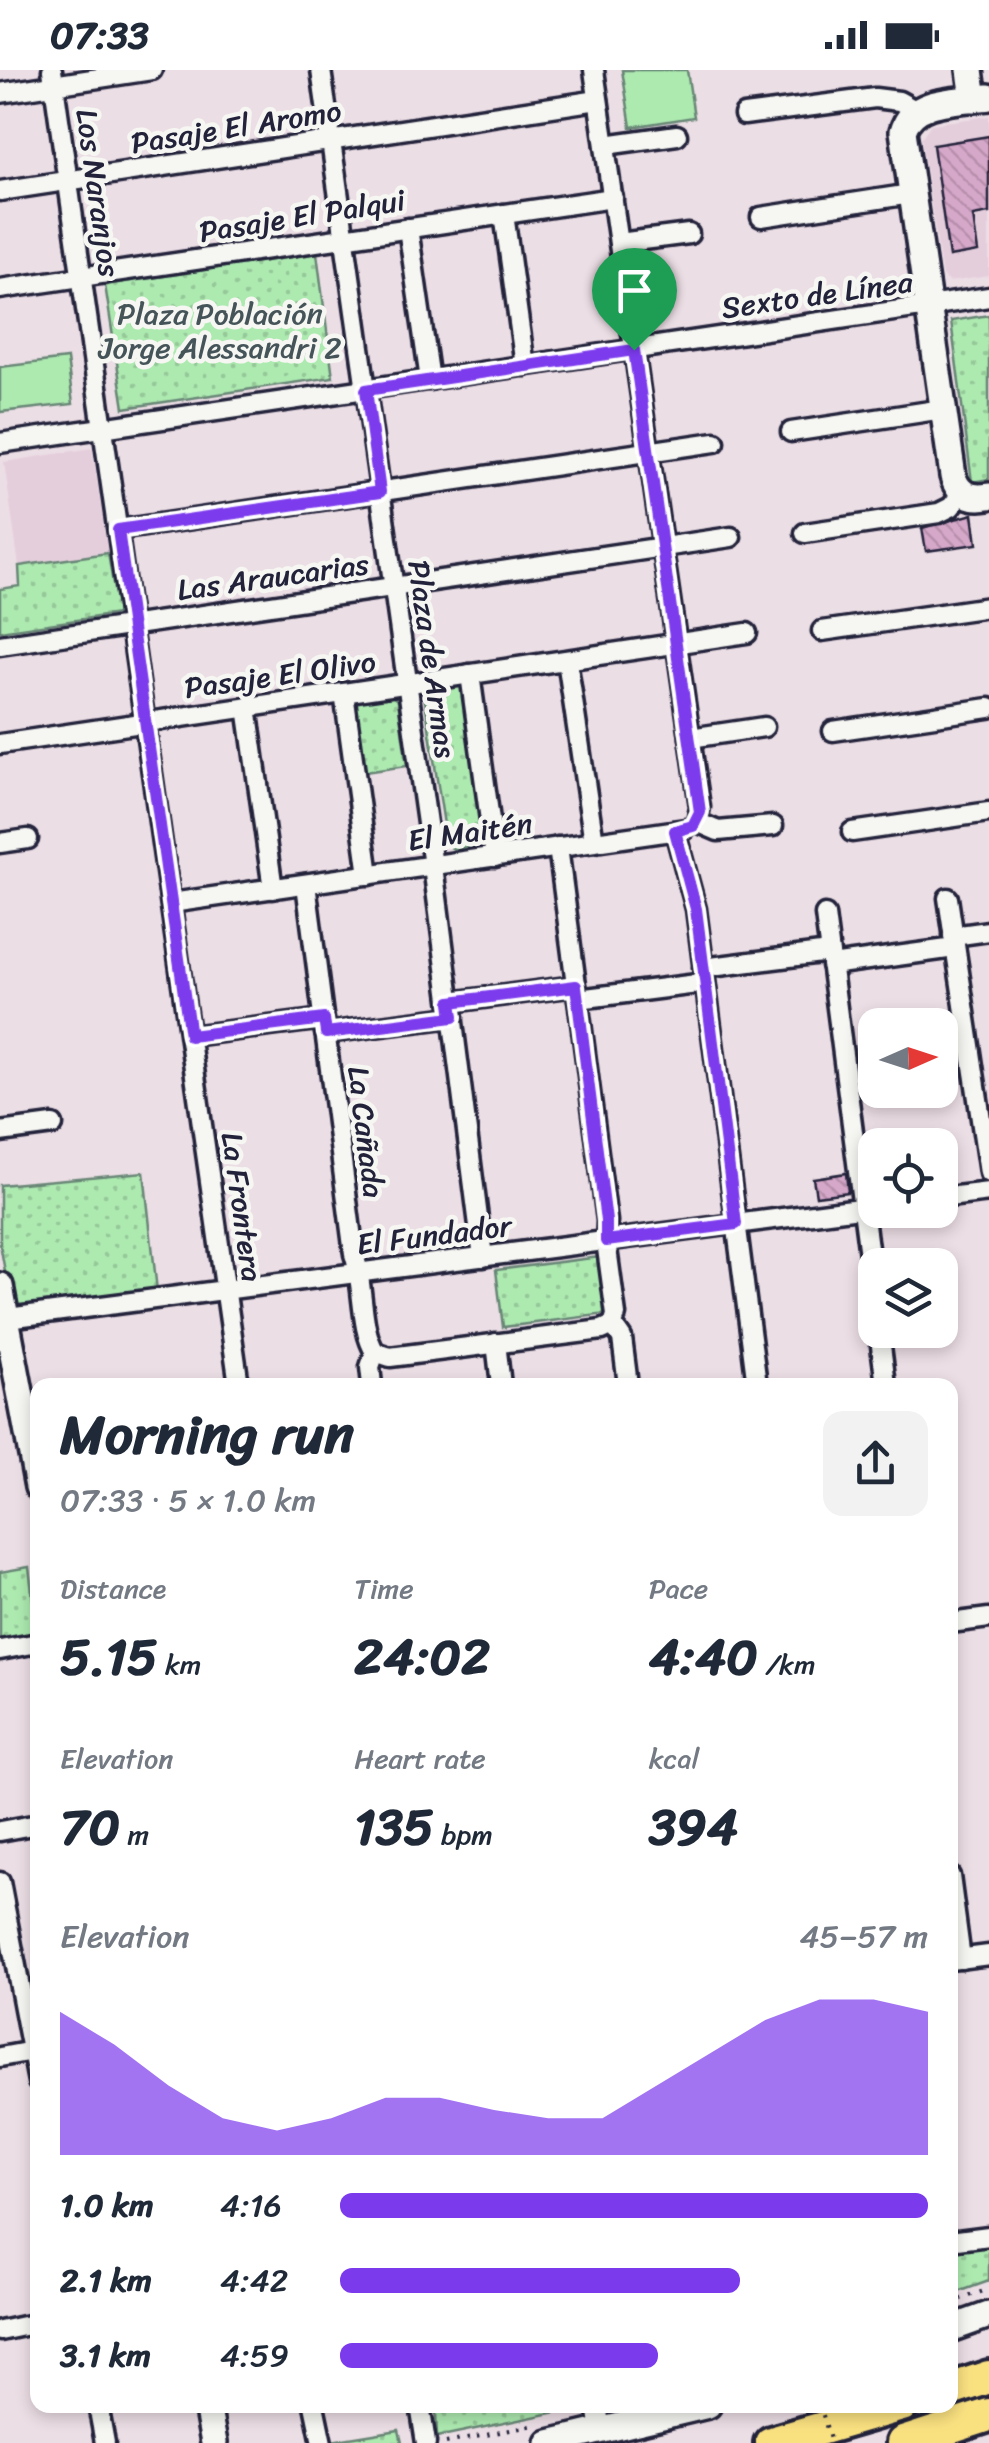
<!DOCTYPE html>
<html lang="en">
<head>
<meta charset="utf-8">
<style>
  :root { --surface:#fff; --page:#f2f2f3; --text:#1f2937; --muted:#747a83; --accent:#7c3aed }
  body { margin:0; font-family:Sriracha,sans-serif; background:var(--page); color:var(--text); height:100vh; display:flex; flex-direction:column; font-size:38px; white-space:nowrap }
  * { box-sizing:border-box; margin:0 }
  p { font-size:32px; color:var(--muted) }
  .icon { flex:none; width:55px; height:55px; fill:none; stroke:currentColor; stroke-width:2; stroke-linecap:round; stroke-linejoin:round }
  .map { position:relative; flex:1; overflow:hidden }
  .side { position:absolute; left:30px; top:1308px; width:928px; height:1035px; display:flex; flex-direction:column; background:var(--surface); border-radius:20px; box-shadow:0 5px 15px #0003 }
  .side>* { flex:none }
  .needle { width:65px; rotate:87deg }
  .controls { position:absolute; left:858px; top:938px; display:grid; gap:20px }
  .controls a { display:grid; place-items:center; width:100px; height:100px; border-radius:20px; background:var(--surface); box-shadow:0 5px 15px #0003; font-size:50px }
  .pin { position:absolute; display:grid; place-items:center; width:85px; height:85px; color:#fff; margin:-102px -42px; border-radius:50% 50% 50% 0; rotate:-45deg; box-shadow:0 0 10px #0007 }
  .pin .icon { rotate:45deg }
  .round { display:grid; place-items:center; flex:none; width:105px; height:105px; border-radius:20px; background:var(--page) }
  .head { display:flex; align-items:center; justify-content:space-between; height:170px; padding:0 30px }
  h1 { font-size:55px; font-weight:700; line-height:75px }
  .stats { display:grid; grid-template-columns:repeat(3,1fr); gap:15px; height:170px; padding:10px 30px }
  .stats div { display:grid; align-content:center }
  .stats b { font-size:50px; font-weight:700 }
  .stats small { font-size:28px; font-weight:400 }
  .stats p { font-size:28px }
  .chart { height:280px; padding:20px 30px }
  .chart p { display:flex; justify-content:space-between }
  .chart svg { width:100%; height:180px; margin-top:10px; fill:var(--accent); opacity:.7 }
  ul { padding:0 30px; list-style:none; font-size:32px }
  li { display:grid; grid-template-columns:160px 120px 1fr; align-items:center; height:75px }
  li i { height:25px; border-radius:12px; background:var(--accent) }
  .status { display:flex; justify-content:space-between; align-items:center; height:70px; padding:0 50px; background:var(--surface); direction:ltr }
  .status svg { height:28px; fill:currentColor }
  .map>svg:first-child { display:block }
  .built { fill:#e5cedc }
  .green { fill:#adeab0; stroke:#688676; stroke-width:2.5 }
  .park { fill:url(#park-dots); stroke:#688676; stroke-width:2.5 }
  .building { fill:url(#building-back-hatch); stroke:#22223b; stroke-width:2.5 }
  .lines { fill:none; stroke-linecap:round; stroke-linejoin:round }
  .street-casing { stroke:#22223b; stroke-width:25 }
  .secondary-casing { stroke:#22223b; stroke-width:32 }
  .highway-casing { stroke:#22223b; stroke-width:40 }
  .path { stroke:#22223b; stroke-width:4; stroke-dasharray:2.5 8; stroke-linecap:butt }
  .street { stroke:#f6f6f2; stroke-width:18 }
  .secondary { stroke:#f6f6f2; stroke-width:25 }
  .highway { stroke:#fae180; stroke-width:32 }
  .path-bridge { stroke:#22223b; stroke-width:4; stroke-dasharray:2.5 8; stroke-linecap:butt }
  .route-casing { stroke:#fff; stroke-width:20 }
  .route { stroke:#7c3aed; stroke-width:12 }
  .labels { text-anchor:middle; stroke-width:9; stroke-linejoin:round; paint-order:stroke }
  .street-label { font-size:30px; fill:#22223b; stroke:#f6f6f2 }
  .park-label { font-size:30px; fill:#455458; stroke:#f6f6f2 }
</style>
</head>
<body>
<div class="status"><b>07:33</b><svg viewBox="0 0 49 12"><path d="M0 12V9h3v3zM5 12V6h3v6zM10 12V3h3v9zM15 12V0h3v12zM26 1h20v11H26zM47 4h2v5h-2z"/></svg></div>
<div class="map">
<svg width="989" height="2373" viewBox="0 0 989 2373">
  <defs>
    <pattern id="park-dots" width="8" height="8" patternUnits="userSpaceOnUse" patternTransform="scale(2.5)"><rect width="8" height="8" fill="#adeab0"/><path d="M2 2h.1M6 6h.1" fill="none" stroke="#95c898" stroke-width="1.8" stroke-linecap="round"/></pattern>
    <pattern id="building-back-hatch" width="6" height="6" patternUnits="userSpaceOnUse" patternTransform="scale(2.5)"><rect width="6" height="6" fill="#d5a7c8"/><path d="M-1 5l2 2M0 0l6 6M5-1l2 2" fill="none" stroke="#b78fad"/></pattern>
  </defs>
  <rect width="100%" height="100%" fill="#ecdee5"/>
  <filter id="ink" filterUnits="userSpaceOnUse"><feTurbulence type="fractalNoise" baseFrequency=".01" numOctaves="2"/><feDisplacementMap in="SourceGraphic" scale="20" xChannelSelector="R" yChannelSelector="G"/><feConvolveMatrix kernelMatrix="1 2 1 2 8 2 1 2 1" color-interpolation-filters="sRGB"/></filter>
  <g filter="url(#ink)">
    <g class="built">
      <path d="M989,46V206L949,212L942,206L921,68L931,54Z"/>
      <path d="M92,378L108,483L19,496L4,392Z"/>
    </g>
    <g class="green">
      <path d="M622,0H687L694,47L631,57Z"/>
      <path d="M67,289L73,334L0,342V297Z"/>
    </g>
    <g class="park">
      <path d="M317,183L333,307L124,338L105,215Z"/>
      <path d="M989,245V409L972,412L951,251Z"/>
      <path d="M108,483L118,544L0,561V519L20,516L19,496Z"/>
      <path d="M463,614L487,774L453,779L447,774L423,618Z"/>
      <path d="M390,624L398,631L407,696L364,702L354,629Z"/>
      <path d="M144,1102L157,1221L12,1240L0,1174V1115Z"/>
      <path d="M600,1187L607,1244L503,1257L496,1200Z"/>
      <path d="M29,1497L37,1564L0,1570V1502Z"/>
      <path d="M989,2174V2211L950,2225V2179Z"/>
      <path d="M463,2335H576V2338L437,2367L436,2342Z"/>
      <path d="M399,2360L402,2373L331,2371Z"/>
    </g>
    <g class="building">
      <path d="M989,66V143L973,146L978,182L949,187L933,75Z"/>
      <path d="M973,444L977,474L926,481L922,458Z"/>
      <path d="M846,1103L848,1122L816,1126L813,1108Z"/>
    </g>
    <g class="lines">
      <defs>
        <g id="street">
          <path d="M52,0L239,1315"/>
          <path d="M321,0L433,796L483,1187"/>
          <path d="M594,0L700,737L697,752"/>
          <path d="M0,23L152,0"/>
          <path d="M744,45L875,28L899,31L915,40"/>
          <path d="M605,75L677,65"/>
          <path d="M0,121L598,30"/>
          <path d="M504,144L525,296"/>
          <path d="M761,147L911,124"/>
          <path d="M408,158L430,310"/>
          <path d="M619,173L689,164"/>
          <path d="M0,219L613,128"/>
          <path d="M791,362L943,339"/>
          <path d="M0,373L989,227"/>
          <path d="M118,460L715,372"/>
          <path d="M805,463L939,443L951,437L962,423"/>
          <path d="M822,561L989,537"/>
          <path d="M0,575L731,467"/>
          <path d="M567,590L594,772"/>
          <path d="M470,604L495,787"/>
          <path d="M344,623L369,805"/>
          <path d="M247,637L273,819"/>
          <path d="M833,661L989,638"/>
          <path d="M690,668L764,657"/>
          <path d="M0,674L747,563"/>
          <path d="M697,752L718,761L773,756"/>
          <path d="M675,761L696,839L757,1315"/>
          <path d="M852,762L989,742"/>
          <path d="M0,773L28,769"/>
          <path d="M558,777L607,1151L606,1171L616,1245L613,1255L622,1268L628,1315"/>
          <path d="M306,814L354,1184C364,1213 360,1259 375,1282L370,1297L372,1315"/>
          <path d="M948,828L989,1103"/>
          <path d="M171,833L685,759"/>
          <path d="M825,845L875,1232"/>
          <path d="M953,866L989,861"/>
          <path d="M831,895L955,878"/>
          <path d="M703,898L829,882"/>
          <path d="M578,929L705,913"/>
          <path d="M451,932L576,916"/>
          <path d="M325,963L453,947"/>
          <path d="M190,966L324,949"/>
          <path d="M0,1062L53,1055"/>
          <path d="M940,1128L989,1122"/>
          <path d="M0,1249L875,1136"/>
          <path d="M879,1260L886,1315"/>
          <path d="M496,1273L501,1315"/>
          <path d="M375,1282L390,1287L602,1260L613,1255"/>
          <path d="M950,1553L989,1548"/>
          <path d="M0,1580L38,1573"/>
          <path d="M0,1761L38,1754"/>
          <path d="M950,1806L961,1889"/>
          <path d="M0,1812L38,2012"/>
          <path d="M950,1890L989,1885"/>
          <path d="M0,1987L38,1980"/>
          <path d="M950,2171L989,2166"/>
          <path d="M0,2261L38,2253"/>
          <path d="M98,2335L105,2373"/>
          <path d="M314,2335L322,2373"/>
          <path d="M420,2335L426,2373"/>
          <path d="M597,2335L601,2361"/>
        </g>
        <g id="secondary">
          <path d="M970,0L974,29"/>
          <path d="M989,27C960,31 912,28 903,61L953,406C958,425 972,429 989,426"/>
          <path d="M0,1216L38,1417"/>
          <path d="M950,2259L989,2245"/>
          <path d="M207,2335L214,2373"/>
          <path d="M549,2373L708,2335"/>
        </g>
        <g id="highway">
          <path d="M950,2320L989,2307"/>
          <path d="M771,2373L902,2335"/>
          <path d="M903,2373L989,2345"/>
        </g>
      </defs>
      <use href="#street" class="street-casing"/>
      <use href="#secondary" class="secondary-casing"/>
      <use href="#highway" class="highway-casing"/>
      <g class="path">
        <path d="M950,2233L989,2219"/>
        <path d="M446,2373L535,2355"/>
      </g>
      <use href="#street" class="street"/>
      <use href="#secondary" class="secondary"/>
      <use href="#highway" class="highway"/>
      <path class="path-bridge" d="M820,2335L831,2373"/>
    </g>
  </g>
  <g class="lines" filter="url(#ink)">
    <defs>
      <path id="route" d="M634,280L700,742L693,756L675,761L696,839L736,1154L606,1171V1151L576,916L451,932L453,947L326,963L324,949L190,966L118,460L380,422L366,320Z"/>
    </defs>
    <use href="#route" class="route-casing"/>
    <use href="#route" class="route"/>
  </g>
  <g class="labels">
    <g class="street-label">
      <text transform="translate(236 57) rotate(-9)" y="10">Pasaje El Aromo</text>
      <text transform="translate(98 123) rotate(82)" y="10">Los Naranjos</text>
      <text transform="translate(302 146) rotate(-9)" y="10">Pasaje El Palqui</text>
      <text transform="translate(817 225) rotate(-8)" y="10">Sexto de Línea</text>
      <text transform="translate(273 507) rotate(-8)" y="10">Las Araucarias</text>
      <text transform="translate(432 589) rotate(82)" y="10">Plaza de Armas</text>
      <text transform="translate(280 605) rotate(-8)" y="10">Pasaje El Olivo</text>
      <text transform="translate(470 762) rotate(-8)" y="10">El Maitén</text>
      <text transform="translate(366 1062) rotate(83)" y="10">La Cañada</text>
      <text transform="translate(242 1137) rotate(82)" y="10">La Frontera</text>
      <text transform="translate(434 1165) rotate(-7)" y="10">El Fundador</text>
    </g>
    <g class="park-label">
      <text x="220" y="254">Plaza Población<tspan x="220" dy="34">Jorge Alessandri 2</tspan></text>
    </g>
  </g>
</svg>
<div class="controls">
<a><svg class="needle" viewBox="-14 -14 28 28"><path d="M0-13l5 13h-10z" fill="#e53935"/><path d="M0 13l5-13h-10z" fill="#747a83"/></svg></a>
<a><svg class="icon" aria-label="locate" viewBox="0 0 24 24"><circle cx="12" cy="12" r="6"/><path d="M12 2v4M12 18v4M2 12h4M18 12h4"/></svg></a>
<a><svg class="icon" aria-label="layers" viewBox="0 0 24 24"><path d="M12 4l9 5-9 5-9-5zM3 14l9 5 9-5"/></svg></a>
</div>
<div class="pin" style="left:634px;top:280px;background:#1e9e55"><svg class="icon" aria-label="arrive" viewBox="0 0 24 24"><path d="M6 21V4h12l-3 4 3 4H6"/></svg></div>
<section class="side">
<div class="head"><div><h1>Morning run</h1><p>07:33 · 5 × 1.0 km</p></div><a class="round"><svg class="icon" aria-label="share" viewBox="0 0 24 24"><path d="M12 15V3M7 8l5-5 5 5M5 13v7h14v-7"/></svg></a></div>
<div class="stats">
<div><p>Distance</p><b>5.15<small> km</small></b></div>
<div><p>Time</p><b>24:02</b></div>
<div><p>Pace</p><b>4:40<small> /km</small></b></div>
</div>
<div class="stats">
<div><p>Elevation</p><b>70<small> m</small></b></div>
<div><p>Heart rate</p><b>135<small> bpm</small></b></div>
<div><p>kcal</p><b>394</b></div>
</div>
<div class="chart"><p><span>Elevation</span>45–57 m</p>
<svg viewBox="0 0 160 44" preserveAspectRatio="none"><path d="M0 44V9L10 17L20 27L30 35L40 38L50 35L60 30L70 30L80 33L90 35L100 35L110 27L120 19L130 11L140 6L150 6L160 9V44z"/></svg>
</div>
<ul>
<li><b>1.0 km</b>4:16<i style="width:100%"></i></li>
<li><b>2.1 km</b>4:42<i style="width:68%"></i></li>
<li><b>3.1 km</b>4:59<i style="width:54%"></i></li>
</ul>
</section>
</div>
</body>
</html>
